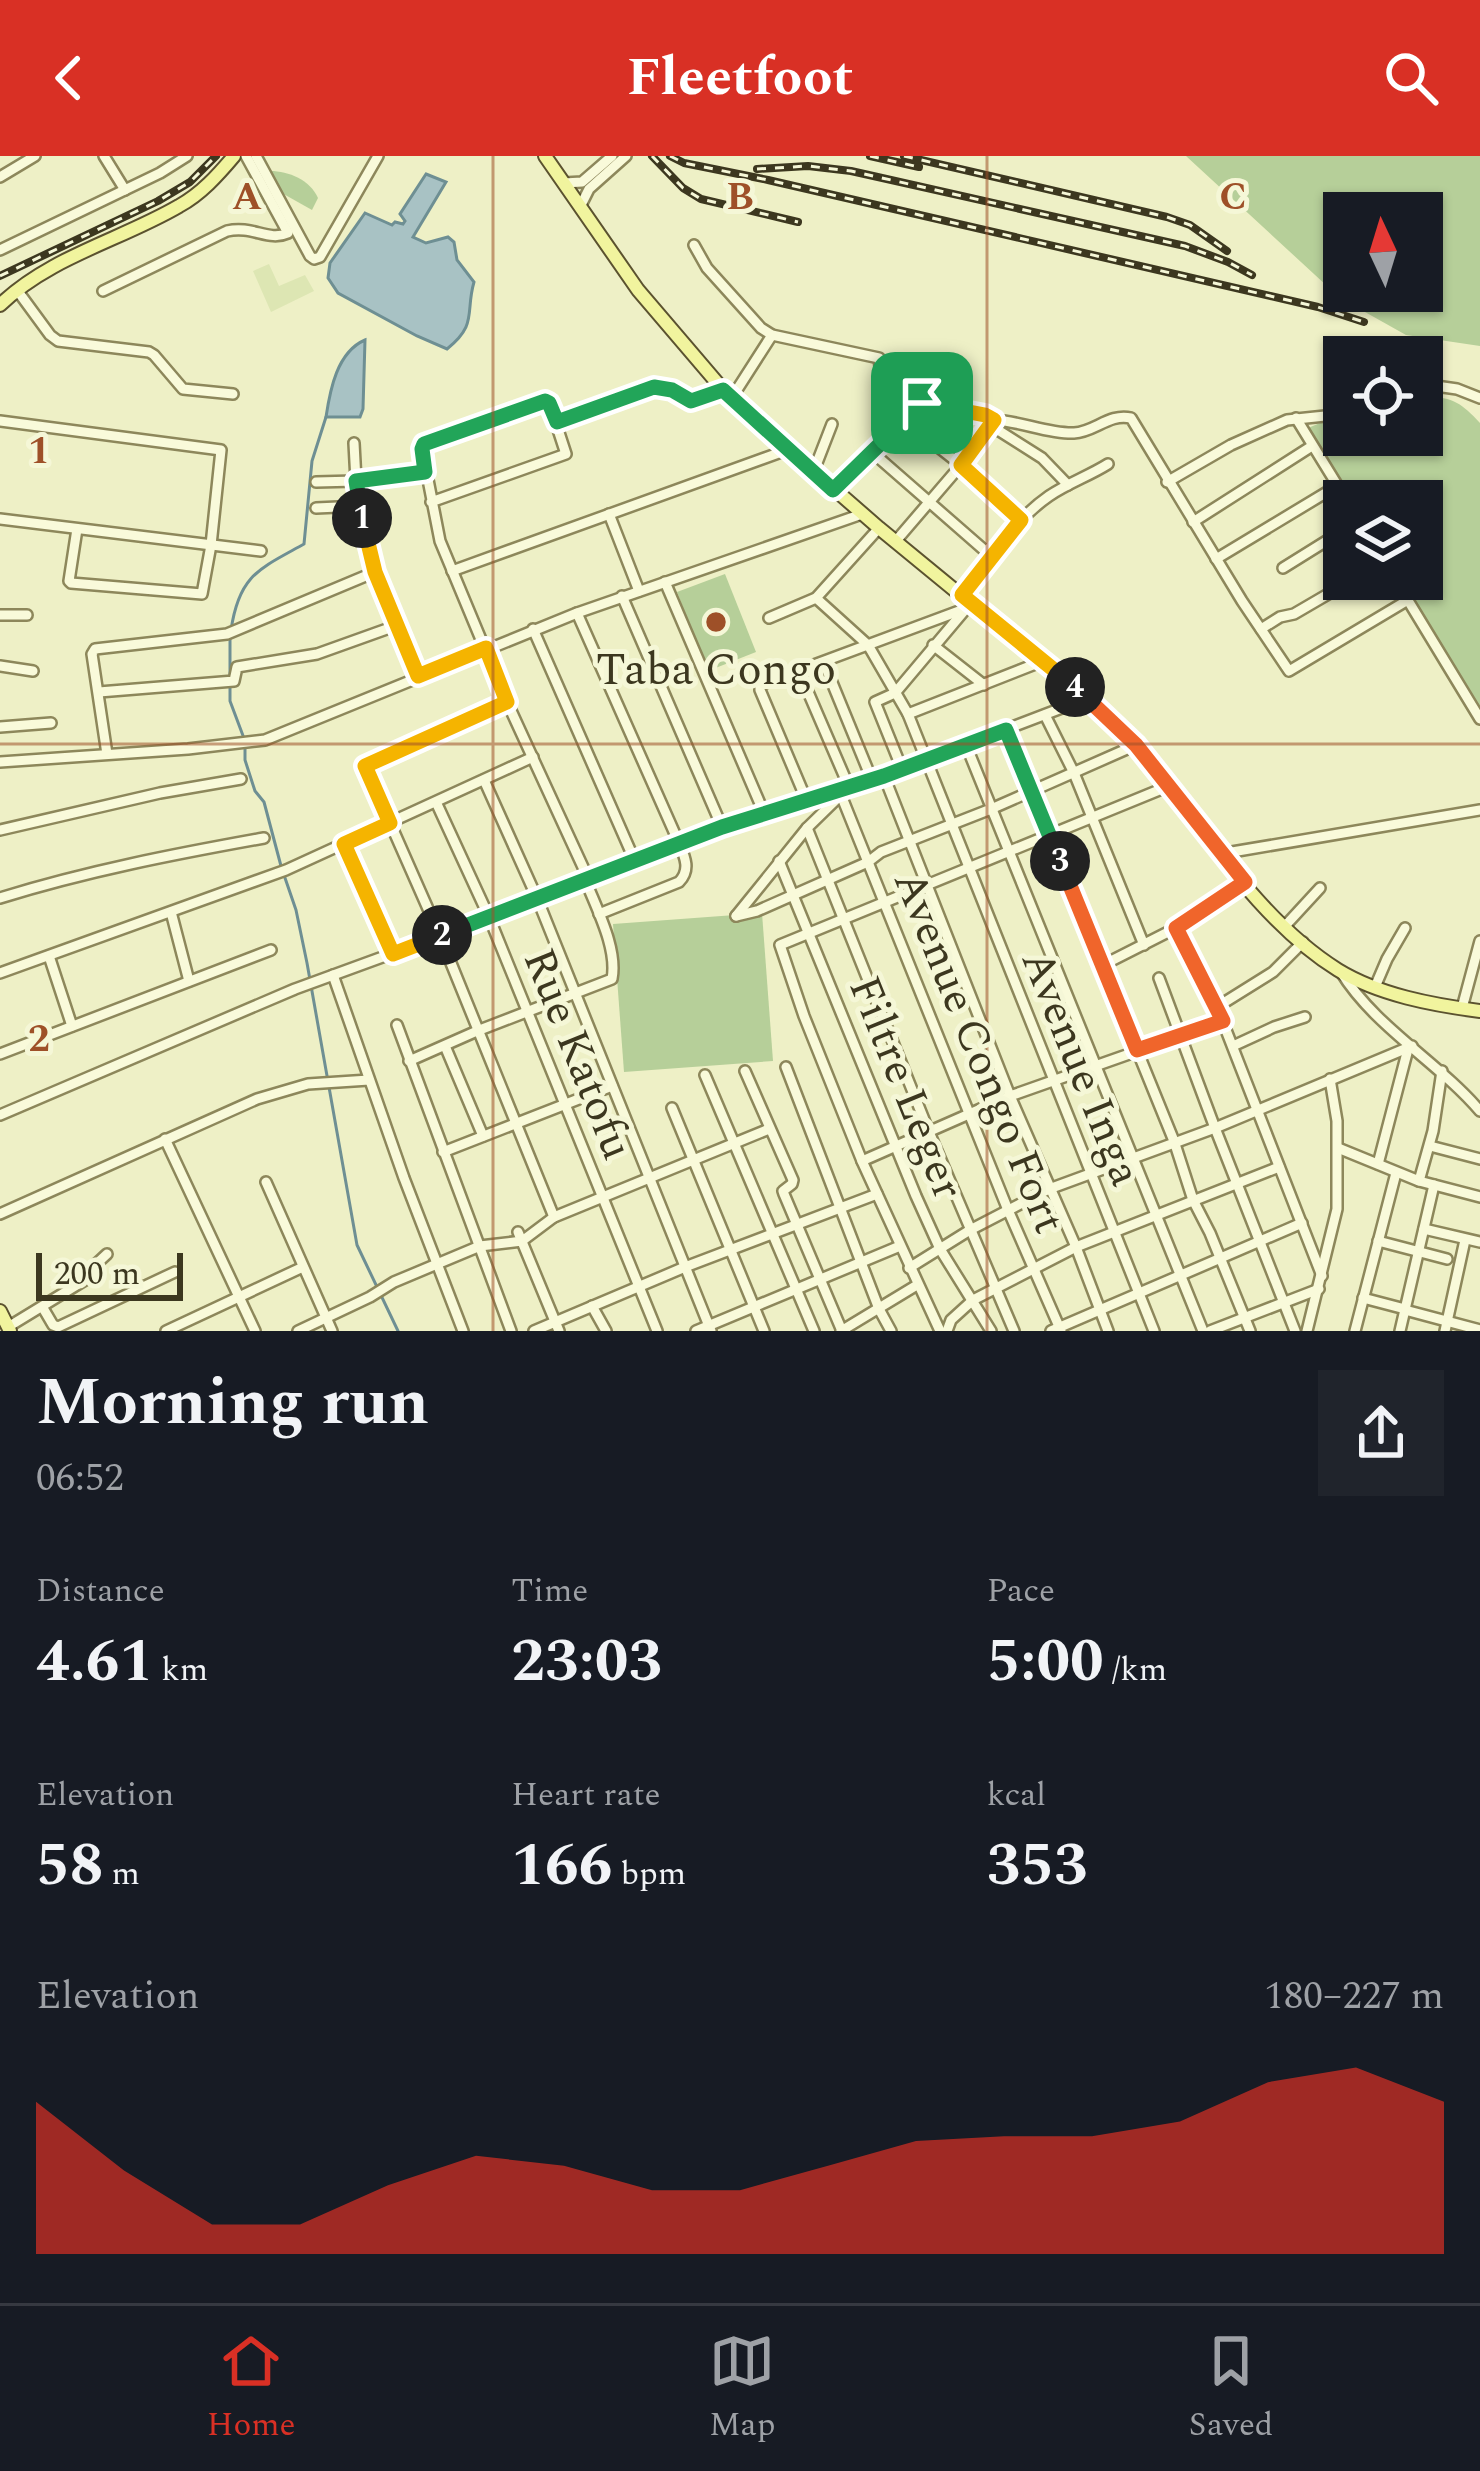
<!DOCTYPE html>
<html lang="en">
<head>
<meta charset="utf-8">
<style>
  :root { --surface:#171b24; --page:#20242c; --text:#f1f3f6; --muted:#9ea1a6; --line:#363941; --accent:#d93025 }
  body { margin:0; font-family:Spectral,serif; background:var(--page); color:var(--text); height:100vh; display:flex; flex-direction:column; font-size:45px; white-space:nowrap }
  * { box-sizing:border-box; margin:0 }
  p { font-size:39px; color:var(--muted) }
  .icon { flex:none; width:66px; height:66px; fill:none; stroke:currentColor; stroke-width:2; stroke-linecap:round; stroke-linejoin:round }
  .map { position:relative; height:1175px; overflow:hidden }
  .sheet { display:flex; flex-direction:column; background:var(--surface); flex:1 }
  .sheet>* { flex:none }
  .needle { width:78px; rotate:356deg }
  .controls { position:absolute; left:1323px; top:36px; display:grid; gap:24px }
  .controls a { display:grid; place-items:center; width:120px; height:120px; border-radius:0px; background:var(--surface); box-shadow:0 3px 9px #0004; font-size:60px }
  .scale { position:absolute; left:36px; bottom:30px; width:147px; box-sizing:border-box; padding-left:12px; border:6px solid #3c371f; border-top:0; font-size:33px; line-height:42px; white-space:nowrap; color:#3c371f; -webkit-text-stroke:9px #f5f7d7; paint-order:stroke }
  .pin { position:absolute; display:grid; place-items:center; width:102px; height:102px; color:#fff; margin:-51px; border-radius:24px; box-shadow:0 6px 18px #0006 }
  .km { position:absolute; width:60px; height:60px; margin:-30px; border-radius:50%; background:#222; color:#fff; font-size:33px; line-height:60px; text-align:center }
  .round { display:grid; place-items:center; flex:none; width:126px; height:126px; border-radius:0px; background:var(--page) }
  .overview { display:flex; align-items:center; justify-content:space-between; height:204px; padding:0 36px }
  h1 { font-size:66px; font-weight:700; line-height:90px }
  .figures { display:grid; grid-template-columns:repeat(3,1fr); gap:18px; height:204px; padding:12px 36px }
  .figures div { display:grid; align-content:center }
  .figures b { font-size:60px; font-weight:700 }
  .figures small { font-size:33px; font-weight:400 }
  .figures p { font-size:33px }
  .chart { height:336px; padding:24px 36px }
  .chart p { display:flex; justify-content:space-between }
  .chart svg { width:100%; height:216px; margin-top:12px; fill:var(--accent); opacity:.7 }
  header { display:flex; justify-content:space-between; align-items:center; height:156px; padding:0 36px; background:var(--accent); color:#fff; font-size:54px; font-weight:700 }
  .menu { display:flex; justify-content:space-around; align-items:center; height:168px; border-top:3px solid var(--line); background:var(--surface); font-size:33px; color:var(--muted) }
  .menu a { display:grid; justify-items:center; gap:6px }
  .menu .current { color:var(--accent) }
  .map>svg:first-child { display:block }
  .farmland { fill:#dde6b3 }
  .green { fill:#b6cf99; fill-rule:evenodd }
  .water { fill:#a8c2c4; stroke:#6e8f93; stroke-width:3 }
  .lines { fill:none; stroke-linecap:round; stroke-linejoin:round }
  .stream { stroke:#6e8f93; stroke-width:3 }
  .minor-casing { stroke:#8d875b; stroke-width:14 }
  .major-casing { stroke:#5b522f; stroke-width:16 }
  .minor { stroke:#f9fada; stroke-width:9 }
  .major { stroke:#f1f49e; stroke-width:12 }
  .rail-casing { stroke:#3c371f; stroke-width:8 }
  .rail { stroke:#f5f7d7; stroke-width:3; stroke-dasharray:9; stroke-linecap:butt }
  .split-1-casing { stroke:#fff; stroke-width:24 }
  .split-2-casing { stroke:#fff; stroke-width:24 }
  .split-3-casing { stroke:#fff; stroke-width:24 }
  .split-4-casing { stroke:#fff; stroke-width:24 }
  .split-5-casing { stroke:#fff; stroke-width:24 }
  .split-1 { stroke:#22a559; stroke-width:15 }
  .split-2 { stroke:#f5b400; stroke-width:15 }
  .split-3 { stroke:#22a559; stroke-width:15 }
  .split-4 { stroke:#f0652b; stroke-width:15 }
  .split-5 { stroke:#f5b400; stroke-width:15 }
  .grid { fill:none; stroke:#9e5028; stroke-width:3; stroke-opacity:0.55 }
  .poi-dot { fill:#9e5028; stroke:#f5f7d7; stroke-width:4.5 }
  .labels { text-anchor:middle; stroke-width:10; stroke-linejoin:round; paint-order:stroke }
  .poi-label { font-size:45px; fill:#3c371f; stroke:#f5f7d7 }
  .street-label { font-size:45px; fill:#3c371f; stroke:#f5f7d7 }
  .grid-label { font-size:39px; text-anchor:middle; font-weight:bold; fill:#9e5028; stroke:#f5f7d7; stroke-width:10; stroke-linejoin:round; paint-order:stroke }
</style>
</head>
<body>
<header><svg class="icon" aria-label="back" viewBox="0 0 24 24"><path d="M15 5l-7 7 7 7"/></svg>Fleetfoot<svg class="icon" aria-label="search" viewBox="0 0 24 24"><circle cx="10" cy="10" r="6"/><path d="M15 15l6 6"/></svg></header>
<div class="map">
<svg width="1480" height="1175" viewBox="0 0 1480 1175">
  <rect width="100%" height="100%" fill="#eef0c6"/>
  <path class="farmland" d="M269,108L279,130L305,119L314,135L271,156L253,115Z"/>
  <g class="green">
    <path d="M1186,0H1480V190L1406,179L1340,142ZM1344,57H1422V135H1344Z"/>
    <path d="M270,15C289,15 310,24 318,42L312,54L280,36Z"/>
    <path d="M1422,241C1451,240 1461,246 1480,267V552L1401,423H1422V345H1353L1308,272L1344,257V279H1422Z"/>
    <path d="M725,418L756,496L708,515L677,436Z"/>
    <path d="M762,757L773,905L624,916L613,768Z"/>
  </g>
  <g class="water">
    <path d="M426,18L446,26L413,81L426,87L448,81L454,86L457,104L474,126C465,157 478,168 447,193L417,180L338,137L328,122L330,107L365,57L392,69L395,66L403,68L405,65L400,58Z"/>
    <path d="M365,184L363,253L360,261H326C330,234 337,196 365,184Z"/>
  </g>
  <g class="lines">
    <g class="stream">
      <path d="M231,474C239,419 259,413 304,388L312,305L326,261"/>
      <path d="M230,522V483"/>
      <path d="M230,531V545L245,585V604L255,635L264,646L281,710"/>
      <path d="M284,719L296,754L307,807L357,1089L398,1175"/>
    </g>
    <defs>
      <g id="minor">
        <path d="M104,0L125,34"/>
        <path d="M256,0L310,100L314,103L320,101L378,0"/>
        <path d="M0,21L35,0"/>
        <path d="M564,27L582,26L612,0"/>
        <path d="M581,49L589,33L626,0"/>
        <path d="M694,89L707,112L761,172L772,179L879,202L881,219L917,237L923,244L833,334"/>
        <path d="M0,94L160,17L187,0"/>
        <path d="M17,134L50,179L58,185L149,196L154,199L183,233L233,238"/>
        <path d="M103,135L227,75C253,69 268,86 288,77L246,0"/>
        <path d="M1422,228L1457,233L1480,242"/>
        <path d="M731,243L772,179"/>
        <path d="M922,247L985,259L994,264C1021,265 1048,278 1074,277C1095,276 1109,257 1131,262L1242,445L1289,515L1408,444"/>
        <path d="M1296,262L1347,345"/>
        <path d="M904,264L961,309L1021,364"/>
        <path d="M0,265L221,294L211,389L202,438L71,427L69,425L77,373"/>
        <path d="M557,266L656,231L672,234L691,245L723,234"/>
        <path d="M990,269L1042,302L1068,329"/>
        <path d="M872,296L991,400"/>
        <path d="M813,317L832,268"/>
        <path d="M316,326L356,325L354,287"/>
        <path d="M1167,326L1231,289L1287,264L1344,258"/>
        <path d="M431,346L566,298L549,246L427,287L422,293L440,385L507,546L588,722"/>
        <path d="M316,352L360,350"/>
        <path d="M609,358L639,435"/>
        <path d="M0,363L261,395"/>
        <path d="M1193,366L1312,290"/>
        <path d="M895,386L961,309L994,264"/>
        <path d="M1216,403L1337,330"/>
        <path d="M1283,412L1344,374"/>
        <path d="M452,415L787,294"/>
        <path d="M1395,423L1480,563"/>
        <path d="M665,426L764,657"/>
        <path d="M962,439C988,404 1013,365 1049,340C1068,327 1089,320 1108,308"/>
        <path d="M622,440L722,671"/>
        <path d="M816,442L868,489L908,558L1154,1175"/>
        <path d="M577,457L679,687C685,701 691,714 679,726L599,758"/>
        <path d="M0,459H27"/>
        <path d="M769,462L816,442L879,372"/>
        <path d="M533,473L634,703"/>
        <path d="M1261,473L1280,461L1294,458L1354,423"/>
        <path d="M933,489L984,529"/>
        <path d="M824,507L872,624"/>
        <path d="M0,510L33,515"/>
        <path d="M419,520C391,454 365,397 356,325L425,316"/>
        <path d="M99,536L234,525L237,511L317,498L398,469"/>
        <path d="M507,546L365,610L440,780L554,1061"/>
        <path d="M908,558L1043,505"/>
        <path d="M1045,559L1074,617L1144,789"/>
        <path d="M0,571L51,567"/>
        <path d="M1006,574L1137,894L1174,985L1193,1044L1210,1077L1250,1175"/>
        <path d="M966,589L1203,1175"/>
        <path d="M107,598L92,498L95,493L227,478L375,416"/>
        <path d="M0,606L188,593L265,584L577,457L862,358"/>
        <path d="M902,613L875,546L895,537L964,455"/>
        <path d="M884,620L1010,940L1076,1091L1108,1175"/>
        <path d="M484,624L537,742L711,1175"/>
        <path d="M841,639L1008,1054L1061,1175"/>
        <path d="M806,643L760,534V529L967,452"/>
        <path d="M436,646L489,761L657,1175"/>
        <path d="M807,672L929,976L1014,1175"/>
        <path d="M0,674L160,637L241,623"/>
        <path d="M344,688L393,798"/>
        <path d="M1220,698L1480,654"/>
        <path d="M779,705L916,1040L940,1093L991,1175"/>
        <path d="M0,742C87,715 175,698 264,682"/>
        <path d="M171,756L189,825"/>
        <path d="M736,760L757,755L868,706L881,696L991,653L1136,589"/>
        <path d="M736,760L807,672L849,631L799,515"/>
        <path d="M1285,770L1320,732"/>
        <path d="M1176,772L1217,851L1322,1120"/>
        <path d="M49,800L72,870"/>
        <path d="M1103,809L1176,772L1245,726"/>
        <path d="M1341,816C1375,871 1438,906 1480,955"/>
        <path d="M0,817L286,714L533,601"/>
        <path d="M333,819L404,1022L463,1175"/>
        <path d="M1159,822L1215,972L1295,1175"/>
        <path d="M1375,831L1387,803L1405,772"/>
        <path d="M1217,851L1273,816L1303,786"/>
        <path d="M1462,852L1480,785"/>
        <path d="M397,869L511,1175"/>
        <path d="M445,890L483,980"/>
        <path d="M1233,890L1274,871L1305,861"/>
        <path d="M0,898L271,794"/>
        <path d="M409,905L477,875L612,823C618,792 596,752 585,723"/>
        <path d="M786,911L879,1153L891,1175"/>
        <path d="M745,915L793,1024L792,1028L783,1035L784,1038L842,1175"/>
        <path d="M705,919L814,1175"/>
        <path d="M672,952L764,1175"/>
        <path d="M0,959L295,833L440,780L634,703L764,657L884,620L1088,542"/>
        <path d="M165,983L255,1175"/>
        <path d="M1430,990L1480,1003"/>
        <path d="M1338,992L1419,1025L1480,1041"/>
        <path d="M443,996L612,930"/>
        <path d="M862,1005L1010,940L1223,865"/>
        <path d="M1378,1008L1408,893"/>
        <path d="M1419,1025L1433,975L1442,915"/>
        <path d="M266,1026L332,1175"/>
        <path d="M0,1058L257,943L308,928L369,924"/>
        <path d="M1424,1073L1480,1086"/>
        <path d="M518,1076L559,1175"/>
        <path d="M1378,1085L1447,1103"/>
        <path d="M909,1112L970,1074L1049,1033L1215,972L1412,890"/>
        <path d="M1363,1142L1405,1153"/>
        <path d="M592,1150L606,1175"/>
        <path d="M43,1152L53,1169L58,1171L175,1116"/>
        <path d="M1405,1154L1480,1174"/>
        <path d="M8,1171L90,1121L93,1111L107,1098"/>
        <path d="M166,1175L303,1111"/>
        <path d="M298,1175L370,1141L394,1126L480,1090L522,1085L554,1061L769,973"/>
        <path d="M534,1175L685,1111L877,1038"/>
        <path d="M696,1175L900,1090"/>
        <path d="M841,1175L917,1129"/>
        <path d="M940,1175L862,1005L804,860L780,789L1169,630"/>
        <path d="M947,1175L951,1164L973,1144L1076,1091L1279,1011"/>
        <path d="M1051,1175L1302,1067"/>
        <path d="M1210,1175L1319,1133"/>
        <path d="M1307,1175L1337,1053V965L1330,923"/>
        <path d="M1355,1175L1396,1017"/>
        <path d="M1400,1175L1434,1029"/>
        <path d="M1445,1175L1465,1084"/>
      </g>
      <g id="major">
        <path d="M545,0L638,134L731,243L879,372L1109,561C1185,640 1245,756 1338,814C1379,839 1433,849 1480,855"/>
        <path d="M0,149C49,101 121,84 179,50C201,38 218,19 234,0"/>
        <path d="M0,1155L10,1175"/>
      </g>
    </defs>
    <use href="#minor" class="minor-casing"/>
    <use href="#major" class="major-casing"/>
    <use href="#minor" class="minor"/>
    <use href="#major" class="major"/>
    <defs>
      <g id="rail">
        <path d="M652,0L683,32L701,43L798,66"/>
        <path d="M670,0L684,7L768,24L1318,151L1364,166"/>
        <path d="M870,0L919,11"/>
        <path d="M904,0L1167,61L1190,69L1227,95"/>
        <path d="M757,13L808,10L851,15L1185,90L1228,106L1252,119"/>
        <path d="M0,120L158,45L190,26L216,0"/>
      </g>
    </defs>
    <use href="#rail" class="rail-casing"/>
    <use href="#rail" class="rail"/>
  </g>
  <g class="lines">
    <defs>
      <path id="split-1" d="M362,362L356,325L425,316L422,293L424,288L545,245L549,247L557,266L654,231L672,234L691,245L723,234L833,334L922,247"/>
      <path id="split-2" d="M362,362L375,416L418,520L486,492L507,546L365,610L390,667L344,688L393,798L442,779"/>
      <path id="split-3" d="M442,779L722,671L884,620L1006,574L1060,705"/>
      <path id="split-4" d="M1060,705L1137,894L1223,865L1176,772L1245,726L1136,589L1075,531"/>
      <path id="split-5" d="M922,247L985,259L994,264L961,309L1021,364L962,439L1075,531"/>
    </defs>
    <use href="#split-1" class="split-1-casing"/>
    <use href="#split-2" class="split-2-casing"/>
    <use href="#split-3" class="split-3-casing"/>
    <use href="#split-4" class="split-4-casing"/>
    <use href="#split-5" class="split-5-casing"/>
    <use href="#split-1" class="split-1"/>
    <use href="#split-2" class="split-2"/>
    <use href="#split-3" class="split-3"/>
    <use href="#split-4" class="split-4"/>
    <use href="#split-5" class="split-5"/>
  </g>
  <path class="grid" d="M493,0V1175M987,0V1175M0,588H1480"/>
  <circle class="poi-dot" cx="716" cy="466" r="12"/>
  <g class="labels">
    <g class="poi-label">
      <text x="716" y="528">Taba Congo</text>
    </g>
    <g class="street-label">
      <text transform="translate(981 895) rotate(68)" y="16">Avenue Congo Fort</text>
      <text transform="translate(580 897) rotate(68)" y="16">Rue Katofu</text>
      <text transform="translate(1083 911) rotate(68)" y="16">Avenue Inga</text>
      <text transform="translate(908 931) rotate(68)" y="16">Filtre Leger</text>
    </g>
  </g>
  <g class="grid-label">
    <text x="247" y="53">A</text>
    <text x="740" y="53">B</text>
    <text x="1233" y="53">C</text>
    <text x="39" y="307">1</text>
    <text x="39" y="895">2</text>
  </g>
</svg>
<div class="controls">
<a><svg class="needle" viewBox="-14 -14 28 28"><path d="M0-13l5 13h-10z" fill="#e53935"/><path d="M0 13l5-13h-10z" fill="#9ea1a6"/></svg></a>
<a><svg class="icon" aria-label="locate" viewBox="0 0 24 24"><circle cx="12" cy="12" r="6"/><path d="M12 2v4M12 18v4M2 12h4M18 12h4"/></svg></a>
<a><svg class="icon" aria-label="layers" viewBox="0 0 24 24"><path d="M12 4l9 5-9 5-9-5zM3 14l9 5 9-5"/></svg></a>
</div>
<div class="scale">200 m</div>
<div class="pin" style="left:922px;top:247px;background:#1e9e55"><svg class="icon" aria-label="arrive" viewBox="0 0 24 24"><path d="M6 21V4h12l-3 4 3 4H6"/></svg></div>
<b class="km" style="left:362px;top:362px">1</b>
<b class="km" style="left:442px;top:779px">2</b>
<b class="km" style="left:1060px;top:705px">3</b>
<b class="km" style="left:1075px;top:531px">4</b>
</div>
<section class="sheet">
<div class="overview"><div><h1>Morning run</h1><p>06:52</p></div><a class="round"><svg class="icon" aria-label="share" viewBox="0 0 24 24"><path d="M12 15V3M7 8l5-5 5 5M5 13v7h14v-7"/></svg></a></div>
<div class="figures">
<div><p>Distance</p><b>4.61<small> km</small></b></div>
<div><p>Time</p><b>23:03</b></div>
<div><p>Pace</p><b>5:00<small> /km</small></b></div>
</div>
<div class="figures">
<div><p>Elevation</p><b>58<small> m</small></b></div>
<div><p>Heart rate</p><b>166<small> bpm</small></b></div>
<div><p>kcal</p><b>353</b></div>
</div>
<div class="chart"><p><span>Elevation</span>180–227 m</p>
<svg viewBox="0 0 160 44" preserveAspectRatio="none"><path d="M0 44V13L10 27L20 38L30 38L40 30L50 24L60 26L70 31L80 31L90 26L100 21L110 20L120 20L130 17L140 9L150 6L160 13V44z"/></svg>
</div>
</section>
<nav class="menu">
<a class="current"><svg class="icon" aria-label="home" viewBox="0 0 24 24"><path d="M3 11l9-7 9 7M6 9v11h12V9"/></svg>Home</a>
<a><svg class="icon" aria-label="map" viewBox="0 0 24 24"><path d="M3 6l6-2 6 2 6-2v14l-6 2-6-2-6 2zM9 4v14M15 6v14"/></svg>Map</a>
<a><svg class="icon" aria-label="saved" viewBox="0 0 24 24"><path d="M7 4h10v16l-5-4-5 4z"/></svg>Saved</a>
</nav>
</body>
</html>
